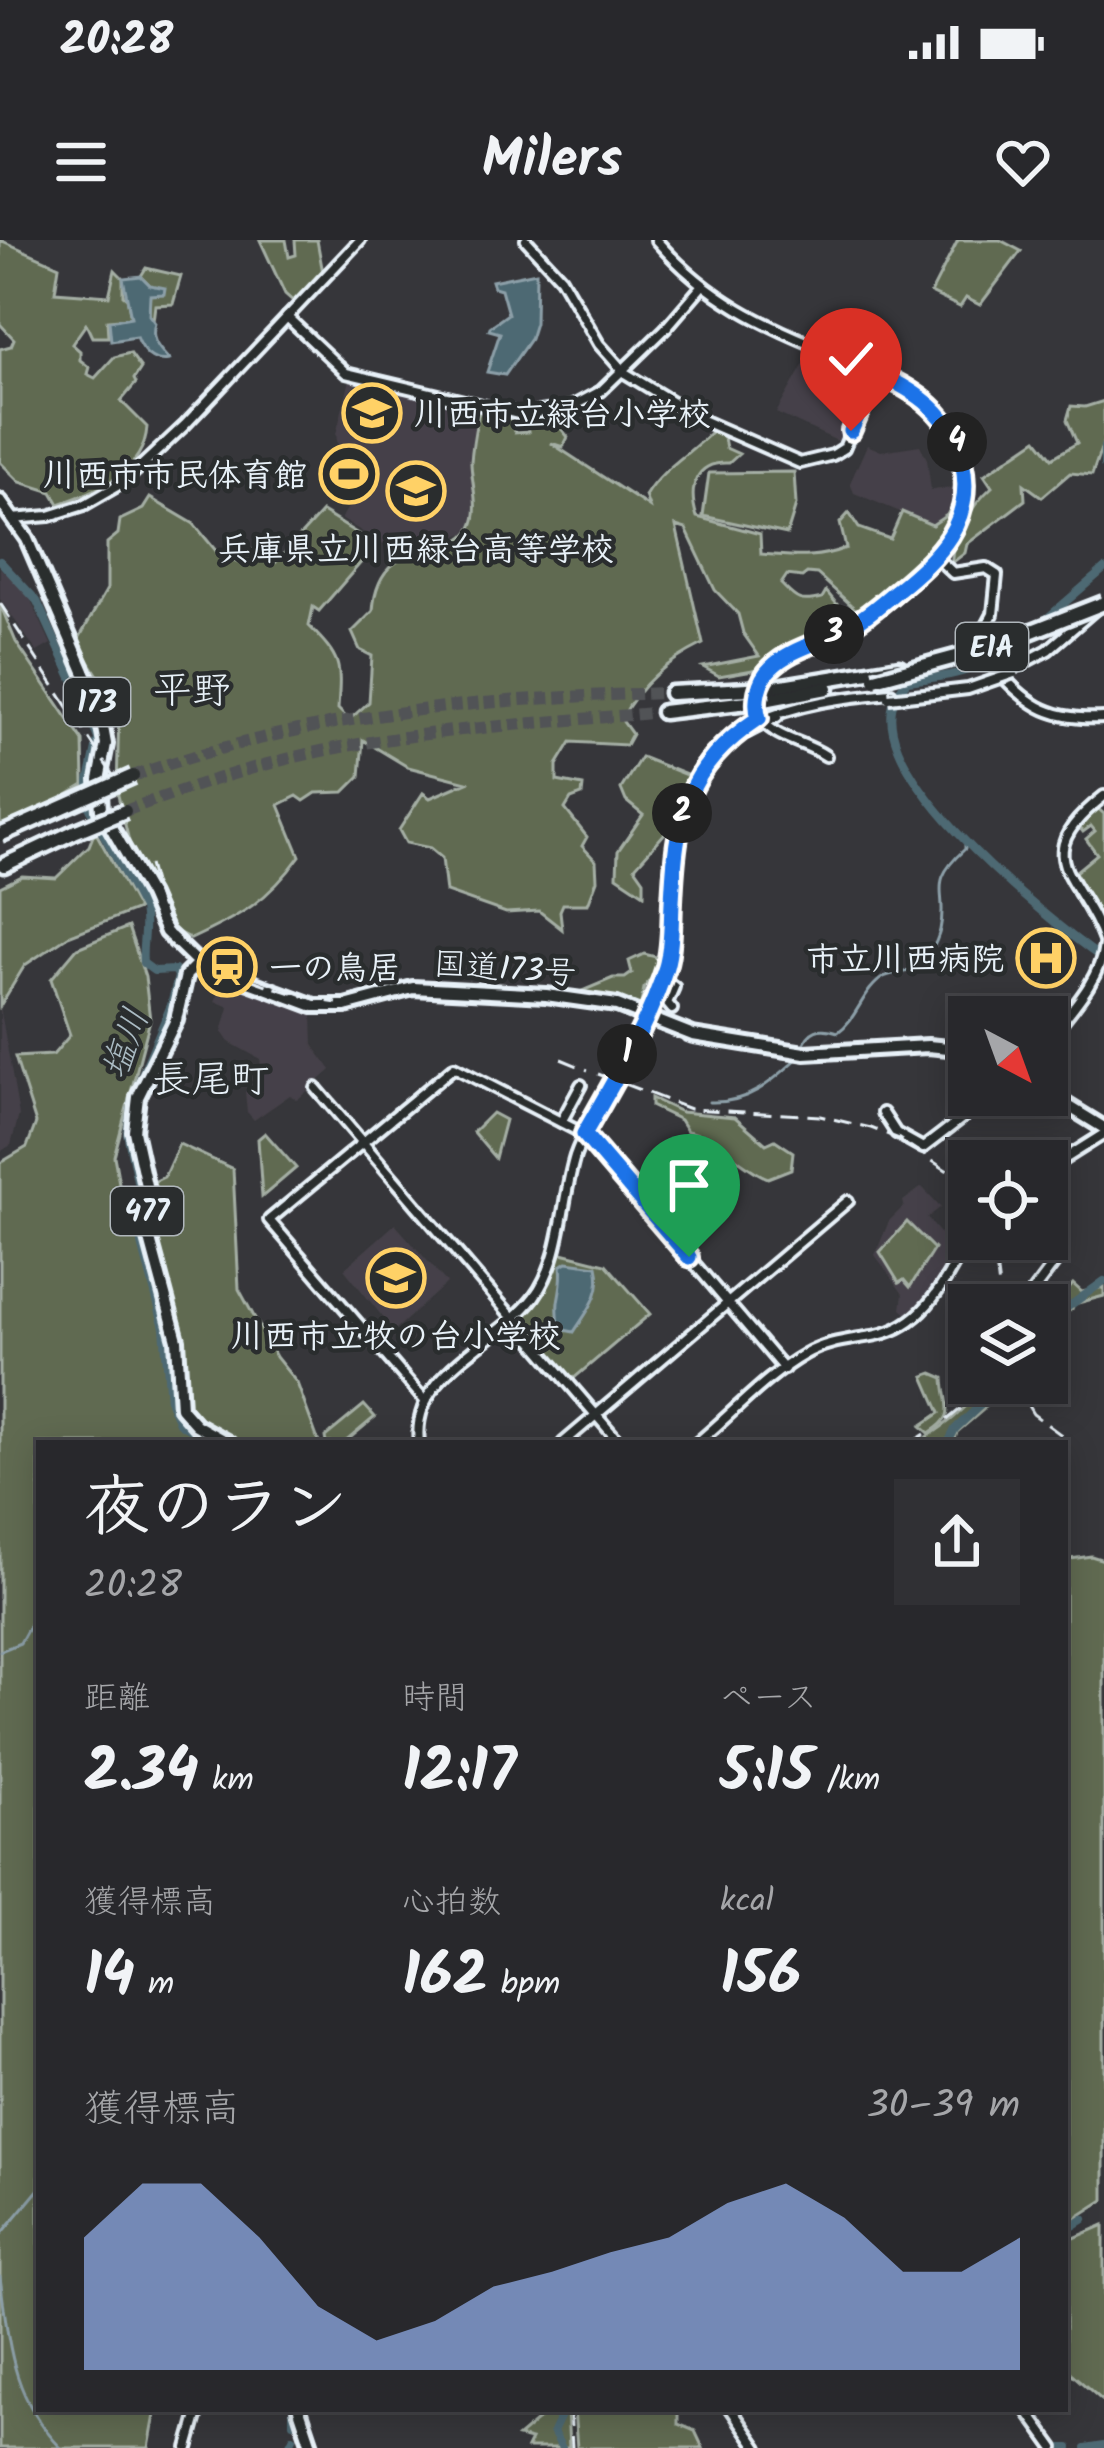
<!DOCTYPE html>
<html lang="ja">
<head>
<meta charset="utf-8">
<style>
  :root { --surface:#28282c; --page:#303034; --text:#f1f3f6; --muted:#a5a6a9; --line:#444448; --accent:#95b2f1 }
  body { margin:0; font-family:Kalam,"Klee One",sans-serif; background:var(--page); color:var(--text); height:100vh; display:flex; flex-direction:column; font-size:45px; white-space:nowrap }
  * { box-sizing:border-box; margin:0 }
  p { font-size:39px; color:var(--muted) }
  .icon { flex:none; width:66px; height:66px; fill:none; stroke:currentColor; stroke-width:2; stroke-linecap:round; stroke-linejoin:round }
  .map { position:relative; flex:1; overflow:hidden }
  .details { position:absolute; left:36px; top:1200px; width:1032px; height:972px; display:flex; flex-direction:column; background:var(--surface); border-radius:0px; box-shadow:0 6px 30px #0003,0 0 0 3px var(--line) }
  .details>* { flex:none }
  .needle { width:78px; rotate:139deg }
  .fabs { position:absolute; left:948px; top:756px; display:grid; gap:24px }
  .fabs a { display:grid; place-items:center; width:120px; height:120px; border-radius:0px; background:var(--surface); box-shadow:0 6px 30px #0003,0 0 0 3px var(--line); font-size:60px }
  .pin { position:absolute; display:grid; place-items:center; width:102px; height:102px; color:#fff; margin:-123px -51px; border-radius:50% 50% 50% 0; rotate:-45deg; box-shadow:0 0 12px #0007 }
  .pin .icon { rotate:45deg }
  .km { position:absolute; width:60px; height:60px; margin:-30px; border-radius:50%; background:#222; color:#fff; font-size:33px; line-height:60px; text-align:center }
  .round { display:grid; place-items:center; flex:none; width:126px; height:126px; border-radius:0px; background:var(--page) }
  .head { display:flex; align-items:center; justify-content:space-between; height:204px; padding:0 48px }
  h1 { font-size:66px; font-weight:800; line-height:90px }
  .stats { display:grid; grid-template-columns:repeat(3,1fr); gap:18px; height:204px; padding:12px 48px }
  .stats div { display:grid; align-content:center }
  .stats b { font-size:60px; font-weight:800 }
  .stats small { font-size:33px; font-weight:400 }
  .stats p { font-size:33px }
  .chart { height:336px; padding:24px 48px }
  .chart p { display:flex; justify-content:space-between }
  .chart svg { width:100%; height:216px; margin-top:12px; fill:var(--accent); opacity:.7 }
  .status { display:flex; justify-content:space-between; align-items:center; height:84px; padding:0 60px; background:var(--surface); direction:ltr }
  .status svg { height:33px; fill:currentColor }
  header { display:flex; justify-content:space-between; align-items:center; height:156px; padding:0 48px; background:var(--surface); font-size:54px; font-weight:800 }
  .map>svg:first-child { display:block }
  .built { fill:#454148 }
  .green { fill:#606a51; stroke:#a4aea4; stroke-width:3 }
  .water { fill:#4e6973; stroke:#8c9fa8; stroke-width:3 }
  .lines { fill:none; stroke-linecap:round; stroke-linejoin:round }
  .stream { stroke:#8c9fa8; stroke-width:3 }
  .river { stroke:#4e6973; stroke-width:8 }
  .motorway-tunnel { stroke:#515256; stroke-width:12; stroke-dasharray:12 6; stroke-linecap:butt }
  .tertiary-casing { stroke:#e8f1f8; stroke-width:16 }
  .secondary-casing { stroke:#e8f1f8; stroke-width:16 }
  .trunk-casing { stroke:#e8f1f8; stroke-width:20 }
  .motorway-casing { stroke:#e8f1f8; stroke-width:21 }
  .tertiary { stroke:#2a2d2e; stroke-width:8 }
  .secondary { stroke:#2a2d2e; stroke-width:8 }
  .trunk { stroke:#2a2d2e; stroke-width:10 }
  .motorway { stroke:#2a2d2e; stroke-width:12 }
  .rail { stroke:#e8f1f8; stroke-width:3; stroke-dasharray:18 9; stroke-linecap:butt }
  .tertiary-bridge-casing { stroke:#e8f1f8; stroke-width:16; stroke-linecap:butt }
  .secondary-bridge-casing { stroke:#e8f1f8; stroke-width:16; stroke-linecap:butt }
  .motorway-bridge-casing { stroke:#e8f1f8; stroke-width:21; stroke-linecap:butt }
  .tertiary-bridge { stroke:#2a2d2e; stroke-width:8 }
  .secondary-bridge { stroke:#2a2d2e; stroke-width:8 }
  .motorway-bridge { stroke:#2a2d2e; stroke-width:12 }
  .route-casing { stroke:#fff; stroke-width:24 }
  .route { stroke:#1a73e8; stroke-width:15 }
  .labels { text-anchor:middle; stroke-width:9; stroke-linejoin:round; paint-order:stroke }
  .shield { fill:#2a2d2e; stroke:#afb6bb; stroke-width:3 }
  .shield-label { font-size:30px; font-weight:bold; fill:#e8f1f8 }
  .poi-label { font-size:33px; font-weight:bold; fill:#e8f1f8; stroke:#2a2d2e; text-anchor:start }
  .street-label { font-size:33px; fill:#e8f1f8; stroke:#2a2d2e }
  .water-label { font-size:36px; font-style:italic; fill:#aabbc3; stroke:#2a2d2e }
  .quarter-label { font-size:39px; fill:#e8f1f8; stroke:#2a2d2e }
</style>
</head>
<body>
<div class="status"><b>20:28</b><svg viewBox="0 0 49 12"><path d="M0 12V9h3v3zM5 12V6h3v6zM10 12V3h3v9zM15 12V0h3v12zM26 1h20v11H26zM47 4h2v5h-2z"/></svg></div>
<header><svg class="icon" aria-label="menu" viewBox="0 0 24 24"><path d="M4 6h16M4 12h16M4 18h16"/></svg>Milers<svg class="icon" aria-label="heart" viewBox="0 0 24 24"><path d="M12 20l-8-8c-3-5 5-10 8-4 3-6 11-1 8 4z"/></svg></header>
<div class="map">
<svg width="1104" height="2208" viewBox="0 0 1104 2208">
  <rect width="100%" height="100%" fill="#36363a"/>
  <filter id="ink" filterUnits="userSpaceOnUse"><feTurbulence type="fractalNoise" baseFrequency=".00833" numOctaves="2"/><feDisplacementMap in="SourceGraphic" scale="24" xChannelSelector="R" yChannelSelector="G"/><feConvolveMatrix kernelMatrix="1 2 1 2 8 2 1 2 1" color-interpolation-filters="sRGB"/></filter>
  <g filter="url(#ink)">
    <g class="built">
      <path d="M812,110L873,136L844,204L776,173Z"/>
      <path d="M351,136L477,172L475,270L472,284L465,293L402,316L341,279L369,232L339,214L336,194Z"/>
      <path d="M867,205L881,211L920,205L927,219L931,250L960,247L946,275L932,285L854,253L850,243Z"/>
      <path d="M0,328L28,354L51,404L37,412L0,359Z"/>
      <path d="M1041,689L1075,716L1055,744L1043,736L1037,742L1021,737L1025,728L1018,721Z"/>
      <path d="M223,743L312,775L313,805L331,830L297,860L290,855L254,880L247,872L245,852L262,836L260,819L229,802L222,792L229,767L215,761Z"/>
      <path d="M0,766L19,875L11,905L0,912Z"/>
      <path d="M922,947L941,967L927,978L958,1014L931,1059L911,1078L901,1069L903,1054L875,1015L889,981L904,966L903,961Z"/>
      <path d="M395,984L447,1043L394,1091L344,1029Z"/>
    </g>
    <g class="green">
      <path d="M0,0L59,26L55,52L109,56L115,30L123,38V55L127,58L131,78L107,80L108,97H92L86,84L72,104L80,111V120L89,127L87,134L95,138L114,117L130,113L141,128L134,139L136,143L121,161L147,187C144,233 96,251 59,264L52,252L20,242L0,222V109L11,106L14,99L0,84Z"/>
      <path d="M260,0H286L289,17L296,15L295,0H317L323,33L294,62L285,54Z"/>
      <path d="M958,0H1000L1021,11L980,65L966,58L960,67L931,53Z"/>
      <path d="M146,28L181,36L173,64L155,65L153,81L149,76L150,45L141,36Z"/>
      <path d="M1104,161V200L1092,235L1070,233L1042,257L1024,244L1025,260L967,304L965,313L952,323C950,298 973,264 992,247L984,235L1037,199L1052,218L1077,203L1067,180L1071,166L1085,167Z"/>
      <path d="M482,170L511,176L515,193L528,192L527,185L535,177L555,181L568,197L563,207L551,203L649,267L645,256C662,228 690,214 713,190L724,198L726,208L739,214L729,223C694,221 688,249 697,277L760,294L761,314C793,316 814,320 846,308L840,283L849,273L859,288L890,299L902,272L932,285L947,275L960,251C948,316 910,335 862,375L817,334L807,333L802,337L787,335L781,344C796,359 798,364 822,358L826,351L851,381L791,404L764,428L719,436L703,427L759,416L743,393L738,374L715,350L686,289L676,286L703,404C665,423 642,442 621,479L632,494L626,505L571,502L557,525V541L583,546L582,555L571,559L565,569L587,597L582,606L596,621L597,640L588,664H563L560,671L562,689L539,671L506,673L446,652L442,618L430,608L406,603L399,590L423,553L430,558L467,542L408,527L363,500L360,536L344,552L316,553L304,561L297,556L279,565L300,616C267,662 240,676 191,699L172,689L133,618L117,551L119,469L77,402L107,349V303L118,294L120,280L143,269L150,258L194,284L221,317L241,322L262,301L276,307L272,315L276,322L322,272L376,305L319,371L313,367L309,386C342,419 341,424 338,469L349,480L369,462L372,416L360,410L352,392L373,371C378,292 451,323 471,288C481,270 471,241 471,222C472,206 475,190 478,175Z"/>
      <path d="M794,232L796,265L787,294L703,276L709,233Z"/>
      <path d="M0,364L16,402L83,501L84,545L0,596Z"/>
      <path d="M641,517L689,536L680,554L667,558L666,570L658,578L666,592L635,627L644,640V654L617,636L618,611L643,575L626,561L621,549Z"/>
      <path d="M1095,566L1104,574V686L1082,654L1085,651L1075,632L1097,614L1086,599L1095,591L1091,586L1083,592L1080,588L1082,576Z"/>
      <path d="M95,591L138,669L68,696L25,725L0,766V647L22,636L56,638L89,606Z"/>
      <path d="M128,687L145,737L150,780L114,916L123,965L130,953L164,937L179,904L233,929L239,1049L276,1117L297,1143L319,1203H39V2169H156L149,2208H0V923L27,907L36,883L15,817L53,815L70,795L51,739L77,708Z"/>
      <path d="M644,714L656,717L658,729L644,748L640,769L582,751L613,738H625L632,733L629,721Z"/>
      <path d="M651,858L681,872L735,877L766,904L775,900L793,912L791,929L768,938C744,930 713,894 687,891L680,880L651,866Z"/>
      <path d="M492,873L505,880L495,918L473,892Z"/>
      <path d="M265,893L296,928L262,957L258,899Z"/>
      <path d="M907,982L934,1009L910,1047L904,1040L899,1043L880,1012Z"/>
      <path d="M558,1012L606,1024L650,1074L572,1140L521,1081L550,1039Z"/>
      <path d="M1073,1044L1082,1052L1104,1047V1056L1074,1064L1072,1069L1051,1083L1047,1097V1075Z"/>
      <path d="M932,1133L944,1138C945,1166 959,1175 929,1193L921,1186L940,1173L924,1136Z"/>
      <path d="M984,1143H1001L983,1170L957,1192L954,1203H918C944,1186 967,1171 984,1143Z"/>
      <path d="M364,1165L375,1177L344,1203H326L325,1197Z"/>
      <path d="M1091,1316L1104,1320V1960L1079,1976L1065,1998V1328L1071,1319Z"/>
      <path d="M1104,1985V2162L1065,2128V2002Z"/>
      <path d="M551,2169H567L569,2208H527L531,2200L518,2197Z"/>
      <path d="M574,2169H678V2184L695,2191L703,2208H577Z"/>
    </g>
    <g class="water">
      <path d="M536,32L535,83L530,99L505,135L487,132L500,93L489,90L490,87L508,74L501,49L494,47L492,41Z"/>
      <path d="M141,36L150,45L165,48L164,54L150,55L149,75L155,83C150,100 158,107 169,120C152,123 142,112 136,97L111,101L109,81L131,77L123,38Z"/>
      <path d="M567,1022L597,1026C604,1053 588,1070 574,1092L559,1089C559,1082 557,1070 558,1062C560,1048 563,1041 561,1026Z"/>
    </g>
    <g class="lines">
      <g class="stream">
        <path d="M802,808C809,789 820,786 838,792C858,778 863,749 884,737C896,731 912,733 924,727C929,715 937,703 940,690C949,650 925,645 965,609V600"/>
        <path d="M709,862C748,864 772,842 799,817"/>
        <path d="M0,1411L20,1403L39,1368"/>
        <path d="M0,1996L39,1949"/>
        <path d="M0,2037C9,2104 11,2156 61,2208"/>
      </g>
      <g class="river">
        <path d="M1104,207V225"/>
        <path d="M0,321L37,361L86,468L98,499L89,541V567L143,669C147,687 141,705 143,723L154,731L175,730L178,736L171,765L132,858L127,893L139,951L142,1004L164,1088L170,1162L179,1183L211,1203"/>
        <path d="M1039,385L1104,329"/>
        <path d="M1017,401C978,432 956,436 908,441C829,509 1053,684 1103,719"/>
        <path d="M1047,1091L1064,1070L1104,1041"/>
        <path d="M948,1203L955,1189L1004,1143"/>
        <path d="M1065,1991L1084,1979"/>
        <path d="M293,2183V2169"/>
        <path d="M288,2208L293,2198"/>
        <path d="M562,2208L553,2192L564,2169"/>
        <path d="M1058,2208H1069"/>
        <path d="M1086,2208L1104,2205"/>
      </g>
      <g class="motorway-tunnel">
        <path d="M133,536C312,473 483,458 671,453"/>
        <path d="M125,571C194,545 264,522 336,508C443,488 554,482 663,472"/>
      </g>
      <defs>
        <g id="tertiary">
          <path d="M526,0L561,38L599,104L625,133L704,181L800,223L833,215L844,208L876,133"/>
          <path d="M656,0C732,88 817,99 913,150C941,170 961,199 964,233C972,301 896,363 841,391C818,403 787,410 769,430C758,441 757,458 757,473C774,501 801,499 826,516"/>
          <path d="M287,77L346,133L523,175L571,167L601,151L665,89L702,46"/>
          <path d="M12,279L49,276L84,265L124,242L185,185L360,0"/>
          <path d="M936,317L953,333L986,328L997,335L993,374L975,408C1020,453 1035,482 1104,478"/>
          <path d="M1104,556C1023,619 1082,635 1104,701"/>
          <path d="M666,741L674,747L667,763L672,769"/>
          <path d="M1047,801C1068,773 1100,741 1104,706"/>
          <path d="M632,805L645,781"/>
          <path d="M316,848L620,1203"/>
          <path d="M883,873L896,893L923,908L992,855"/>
          <path d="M561,882L581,845"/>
          <path d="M1047,930L1104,894"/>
          <path d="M1023,1065L1058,1018L1043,999"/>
          <path d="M425,1161L269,980L454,827L584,894L784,1129"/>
          <path d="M419,1203C410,1132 497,1105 534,1057C563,1018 561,961 575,916C580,901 588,887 595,874"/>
          <path d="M563,1203L848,961"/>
          <path d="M697,1203C732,1174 766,1136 805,1114C827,1101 852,1100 877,1095C927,1085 946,1038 969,998"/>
          <path d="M731,2169L758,2208"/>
          <path d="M1026,2169L1054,2208"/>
          <path d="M188,2208L199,2169"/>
        </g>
        <g id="secondary">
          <path d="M1012,429L1048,410L1093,371"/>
          <path d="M748,492L777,477"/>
          <path d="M645,779C650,759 664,740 668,719C676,677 670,632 677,590C696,479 798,461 891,453"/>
        </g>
        <g id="trunk">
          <path d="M0,261L27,299L99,466L106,504L99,540L101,570L150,655L166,692L198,723L314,766H345L413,748L546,755L617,765L693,795L805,813L928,806L969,810"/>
          <path d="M198,723L186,735L176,780L138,857L134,891L147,950L148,992L177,1100L181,1168L196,1185L228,1203"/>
          <path d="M1047,853L1104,888"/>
          <path d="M299,2169L312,2208"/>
        </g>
        <g id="motorway">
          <path d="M770,448L899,427"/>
          <path d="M671,453L749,449"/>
          <path d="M764,460L827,448"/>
          <path d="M663,472L748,462"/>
          <path d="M4,625L74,592"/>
        </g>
      </defs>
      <use href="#tertiary" class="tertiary-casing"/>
      <use href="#secondary" class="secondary-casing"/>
      <use href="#trunk" class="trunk-casing"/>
      <use href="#motorway" class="motorway-casing"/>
      <use href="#tertiary" class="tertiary"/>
      <use href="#secondary" class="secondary"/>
      <use href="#trunk" class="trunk"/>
      <use href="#motorway" class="motorway"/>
      <g class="rail">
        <path d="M0,363L114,537"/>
        <path d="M149,625C156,649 160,674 176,694C202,728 294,757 337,763"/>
        <path d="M561,819L588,830"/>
        <path d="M598,834L690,869L820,876L871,888L899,899L969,945"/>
        <path d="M993,999L1001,1065"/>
        <path d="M1014,1143L1033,1174L1067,1199"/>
        <path d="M947,1180L963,1167L981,1143"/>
        <path d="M911,1203L925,1194"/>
        <path d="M570,2169L572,2208"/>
      </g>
      <defs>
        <path id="tertiary-bridge" d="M595,874L632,805"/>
        <path id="secondary-bridge" d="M889,458L968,449L1014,433"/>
        <g id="motorway-bridge">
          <path d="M875,439L989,408L1104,363"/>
          <path d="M749,449L770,448"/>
          <path d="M748,462L764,460"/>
          <path d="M74,592L125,571"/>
          <path d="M0,595L133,536"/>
        </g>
      </defs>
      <use href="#tertiary-bridge" class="tertiary-bridge-casing"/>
      <use href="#secondary-bridge" class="secondary-bridge-casing"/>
      <use href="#motorway-bridge" class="motorway-bridge-casing"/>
      <use href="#tertiary-bridge" class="tertiary-bridge"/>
      <use href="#secondary-bridge" class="secondary-bridge"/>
      <use href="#motorway-bridge" class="motorway-bridge"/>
    </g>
  </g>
  <g class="lines" filter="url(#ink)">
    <defs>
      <path id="route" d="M689,1017L584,894C614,841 648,785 666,727C672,706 671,683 672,662C676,577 684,528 759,478C754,462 758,440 771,428C791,408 821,403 844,390C863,379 880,365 896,351C938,317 976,281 962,221C952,174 917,151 876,133L851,191"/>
    </defs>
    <use href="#route" class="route-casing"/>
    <use href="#route" class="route"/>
  </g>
  <defs>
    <symbol id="school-ring" viewBox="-11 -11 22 22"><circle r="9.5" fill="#2a2d2e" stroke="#ffd166" stroke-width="1.5"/><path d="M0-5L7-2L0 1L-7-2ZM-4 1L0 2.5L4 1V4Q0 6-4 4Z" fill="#ffd166"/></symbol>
    <symbol id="stadium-ring" viewBox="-11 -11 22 22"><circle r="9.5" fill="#2a2d2e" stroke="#ffd166" stroke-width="1.5"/><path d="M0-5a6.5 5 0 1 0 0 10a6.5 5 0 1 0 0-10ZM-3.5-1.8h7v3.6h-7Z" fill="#ffd166"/></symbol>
    <symbol id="hospital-ring" viewBox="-11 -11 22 22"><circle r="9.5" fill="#2a2d2e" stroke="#ffd166" stroke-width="1.5"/><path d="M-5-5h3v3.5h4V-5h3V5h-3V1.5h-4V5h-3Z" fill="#ffd166"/></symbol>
    <symbol id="station-ring" viewBox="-11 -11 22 22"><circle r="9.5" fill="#2a2d2e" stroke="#ffd166" stroke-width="1.5"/><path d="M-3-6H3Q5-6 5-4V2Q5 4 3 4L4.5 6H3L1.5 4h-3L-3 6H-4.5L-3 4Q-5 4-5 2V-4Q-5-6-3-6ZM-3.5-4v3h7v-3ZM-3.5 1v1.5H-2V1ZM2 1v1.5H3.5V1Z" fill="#ffd166"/></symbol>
  </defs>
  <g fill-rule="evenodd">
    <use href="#school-ring" x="339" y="140" width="66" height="66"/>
    <use href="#stadium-ring" x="316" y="201" width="66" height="66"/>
    <use href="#school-ring" x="383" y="218" width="66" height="66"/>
    <use href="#hospital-ring" x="1013" y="685" width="66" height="66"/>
    <use href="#station-ring" x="194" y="694" width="66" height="66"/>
    <use href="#school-ring" x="363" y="1005" width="66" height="66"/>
  </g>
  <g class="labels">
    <g class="shield">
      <rect x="956" y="383" width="72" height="48" rx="9"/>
      <rect x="64" y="438" width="66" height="48" rx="9"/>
      <rect x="111" y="947" width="72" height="48" rx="9"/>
    </g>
    <g class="shield-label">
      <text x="992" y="417">E1A</text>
      <text x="97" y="472">173</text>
      <text x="147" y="981">477</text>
    </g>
    <g class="poi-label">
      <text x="414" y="185">川西市立緑台小学校</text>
      <text x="307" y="246" text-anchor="end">川西市市民体育館</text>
      <text x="416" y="320" text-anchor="middle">兵庫県立川西緑台高等学校</text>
      <text x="1004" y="730" text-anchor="end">市立川西病院</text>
      <text x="269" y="739">一の鳥居</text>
      <text x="396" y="1107" text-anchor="middle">川西市立牧の台小学校</text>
    </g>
    <g class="street-label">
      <text transform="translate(505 727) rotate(4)" y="12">国道173号</text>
    </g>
    <g class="water-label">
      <text transform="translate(124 803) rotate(-70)" y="13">塩川</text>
    </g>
    <g class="quarter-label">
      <text x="192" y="463">平野</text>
      <text x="211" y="852">長尾町</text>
    </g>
  </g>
</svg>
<div class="fabs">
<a><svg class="needle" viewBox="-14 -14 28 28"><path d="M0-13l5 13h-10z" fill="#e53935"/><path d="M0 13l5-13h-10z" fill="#a5a6a9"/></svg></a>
<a><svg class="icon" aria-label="locate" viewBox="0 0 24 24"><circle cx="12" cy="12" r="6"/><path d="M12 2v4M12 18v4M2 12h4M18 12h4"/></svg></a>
<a><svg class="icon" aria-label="layers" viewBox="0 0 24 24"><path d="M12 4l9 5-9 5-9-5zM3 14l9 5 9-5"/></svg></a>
</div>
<div class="pin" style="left:689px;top:1017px;background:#1e9e55"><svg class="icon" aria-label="arrive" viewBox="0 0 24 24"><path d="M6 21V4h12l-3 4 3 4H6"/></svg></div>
<div class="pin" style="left:851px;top:191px;background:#d93025"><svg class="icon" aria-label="check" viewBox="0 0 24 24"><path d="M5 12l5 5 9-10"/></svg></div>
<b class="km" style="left:627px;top:814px">1</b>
<b class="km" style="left:682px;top:573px">2</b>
<b class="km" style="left:834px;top:394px">3</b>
<b class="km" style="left:957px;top:202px">4</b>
<section class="details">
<div class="head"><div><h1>夜のラン</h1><p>20:28</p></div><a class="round"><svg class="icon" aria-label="share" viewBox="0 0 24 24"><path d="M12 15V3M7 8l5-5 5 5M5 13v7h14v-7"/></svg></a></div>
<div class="stats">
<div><p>距離</p><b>2.34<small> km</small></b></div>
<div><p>時間</p><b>12:17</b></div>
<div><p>ペース</p><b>5:15<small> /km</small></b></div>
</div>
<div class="stats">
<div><p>獲得標高</p><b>14<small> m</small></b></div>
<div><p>心拍数</p><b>162<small> bpm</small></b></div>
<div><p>kcal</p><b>156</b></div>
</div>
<div class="chart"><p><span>獲得標高</span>30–39 m</p>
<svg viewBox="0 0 160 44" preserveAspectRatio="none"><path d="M0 44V17L10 6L20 6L30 17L40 31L50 38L60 34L70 27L80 24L90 20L100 17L110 10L120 6L130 13L140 24L150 24L160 17V44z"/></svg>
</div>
</section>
</div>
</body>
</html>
